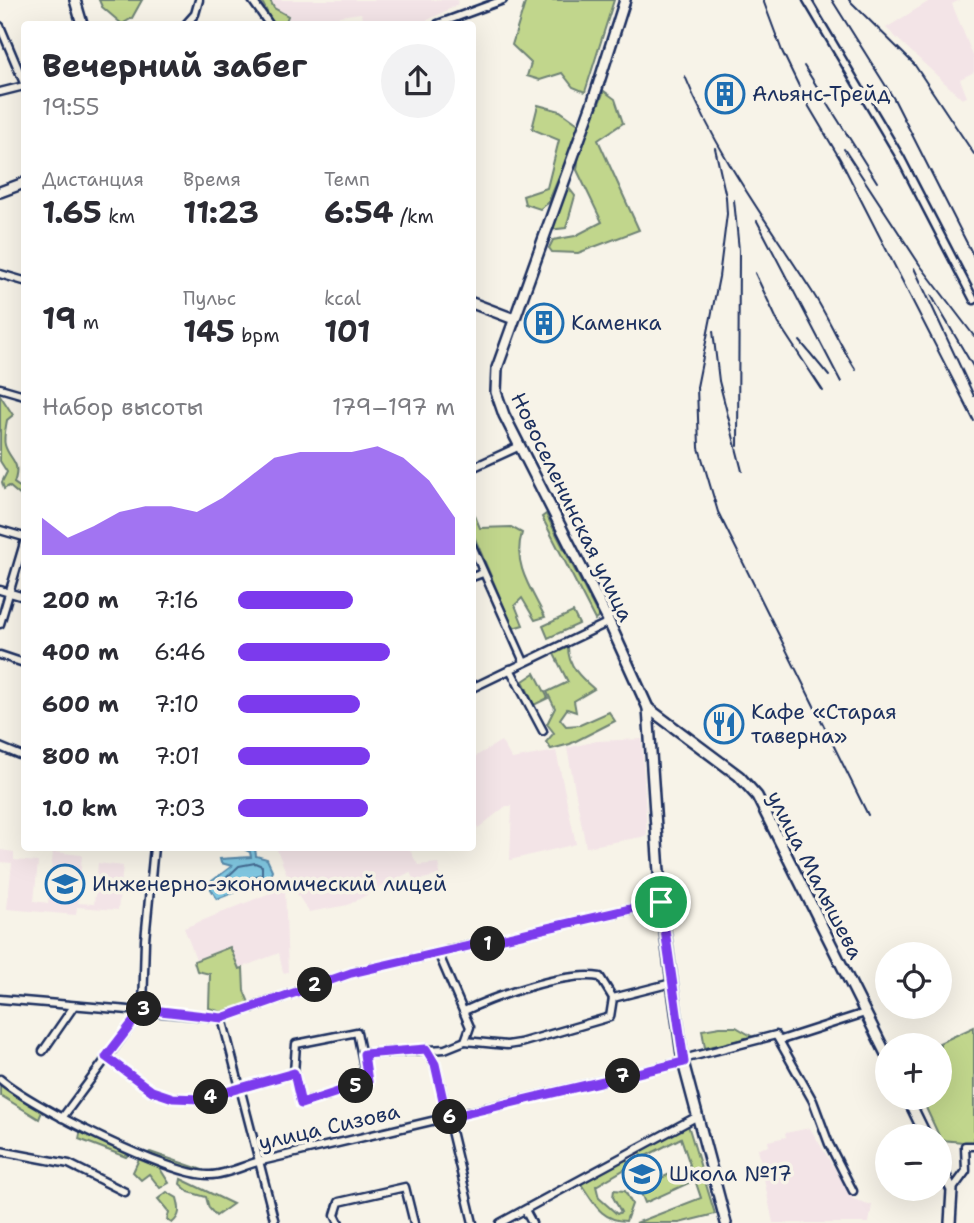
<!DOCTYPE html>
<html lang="ru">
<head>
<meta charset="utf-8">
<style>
  :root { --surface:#fff; --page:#f2f2f3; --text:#2b2b33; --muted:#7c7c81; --accent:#7c3aed }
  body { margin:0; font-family:"Shantell Sans",sans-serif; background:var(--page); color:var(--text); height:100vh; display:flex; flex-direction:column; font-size:26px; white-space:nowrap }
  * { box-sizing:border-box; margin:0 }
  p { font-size:23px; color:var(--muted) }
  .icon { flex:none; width:38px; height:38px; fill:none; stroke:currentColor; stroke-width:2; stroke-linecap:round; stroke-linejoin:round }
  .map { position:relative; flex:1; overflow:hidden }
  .panel { position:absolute; left:21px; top:21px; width:455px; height:830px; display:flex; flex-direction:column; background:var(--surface); border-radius:7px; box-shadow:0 7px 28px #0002 }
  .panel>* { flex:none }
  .fabs { position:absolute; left:875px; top:942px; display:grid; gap:14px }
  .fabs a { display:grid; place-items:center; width:77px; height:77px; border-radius:50%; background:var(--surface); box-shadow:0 7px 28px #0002; font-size:35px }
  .pin { position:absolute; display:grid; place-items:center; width:60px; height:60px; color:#fff; margin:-30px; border:4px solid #fff; border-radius:50%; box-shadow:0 2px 7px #0007 }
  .km { position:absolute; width:35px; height:35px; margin:-18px; border-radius:50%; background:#222; color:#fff; font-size:19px; line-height:35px; text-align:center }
  .round { display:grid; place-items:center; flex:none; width:74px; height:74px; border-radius:37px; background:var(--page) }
  .overview { display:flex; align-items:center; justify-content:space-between; height:119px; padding:0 21px }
  h1 { font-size:32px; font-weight:700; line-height:52px }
  .stats { display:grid; grid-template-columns:repeat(3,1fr); gap:10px; height:119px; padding:7px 21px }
  .stats div { display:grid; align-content:center }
  .stats b { font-size:30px; font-weight:700 }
  .stats small { font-size:19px; font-weight:400 }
  .stats p { font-size:19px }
  .chart { height:196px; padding:14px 21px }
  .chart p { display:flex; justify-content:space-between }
  .chart svg { width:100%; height:126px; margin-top:7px; fill:var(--accent); opacity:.7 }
  ul { padding:0 21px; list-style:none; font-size:23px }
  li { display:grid; grid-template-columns:112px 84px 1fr; align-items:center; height:52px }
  li i { height:18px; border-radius:9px; background:var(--accent) }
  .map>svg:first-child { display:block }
  .built { fill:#f3e4e7 }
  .green { fill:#c1d68c; stroke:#6e8275; stroke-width:2 }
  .water { fill:#81c8e2; stroke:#588bad; stroke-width:2 }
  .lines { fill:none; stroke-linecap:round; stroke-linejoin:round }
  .shore { stroke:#446c93; stroke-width:2 }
  .street-casing { stroke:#1b2f5e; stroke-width:11 }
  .secondary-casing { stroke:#1b2f5e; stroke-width:14 }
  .street { stroke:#f7f3e8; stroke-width:6 }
  .secondary { stroke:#f7f3e8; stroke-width:9 }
  .rail { stroke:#1b2f5e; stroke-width:2 }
  .route-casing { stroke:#fff; stroke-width:14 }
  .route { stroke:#7c3aed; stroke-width:9 }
  .labels { text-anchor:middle; stroke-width:7; stroke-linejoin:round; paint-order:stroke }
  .poi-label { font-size:21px; fill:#1b2f5e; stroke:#f7f3e8; text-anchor:start }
  .street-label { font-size:21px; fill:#1b2f5e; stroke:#f7f3e8 }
</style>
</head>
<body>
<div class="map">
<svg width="974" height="1223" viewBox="0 0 974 1223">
  <rect width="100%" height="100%" fill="#f7f3e8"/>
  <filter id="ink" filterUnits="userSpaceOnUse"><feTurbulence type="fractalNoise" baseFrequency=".0143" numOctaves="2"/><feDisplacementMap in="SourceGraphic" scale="14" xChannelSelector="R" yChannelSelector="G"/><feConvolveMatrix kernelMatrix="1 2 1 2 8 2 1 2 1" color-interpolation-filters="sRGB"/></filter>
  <g filter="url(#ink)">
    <g class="built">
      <path d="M260,0H458L457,5L420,24H363L361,13L339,16V24H301L275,13Z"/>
      <path d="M931,0H960L952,4L974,58V72L960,79L967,97L962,99L886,28Z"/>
      <path d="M642,739L647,836L586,847L567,748L597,741Z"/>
      <path d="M501,741L512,759L556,751L576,844L510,860L512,806H506L478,828L473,817V758Z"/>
      <path d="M276,847H408L418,865L438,863L440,875L414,881L410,872L348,905L309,912L291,885Z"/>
      <path d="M0,850L14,852V860L38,862L34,901L48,903L53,852L82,855L78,903L94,904L98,863L123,866L118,910L77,907L76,915L7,909L12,863L0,862Z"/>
      <path d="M285,887L288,972L283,973L279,953L240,968L230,946L196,959L184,928Z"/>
      <path d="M810,1128L853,1199L872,1205L869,1223H773L758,1149L769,1146L768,1141L786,1137L785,1133Z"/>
    </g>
    <g class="green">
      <path d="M99,0H142L132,18L122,24L102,7Z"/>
      <path d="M261,0H270L274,8L288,16L285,24H273Z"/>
      <path d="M526,0H614L585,92L573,87L562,73L540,80L527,76L531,63L512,45Z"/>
      <path d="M604,91L615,99L623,123L598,140L639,230L578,253L552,252L549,248L553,240L575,236L602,222L577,170L579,153Z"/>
      <path d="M538,105L560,111L581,126L548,203L540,209L525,204L523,196L547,188L559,140L532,129Z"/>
      <path d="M565,183L575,196L566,228L548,230Z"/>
      <path d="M0,395L13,415L7,420C6,427 3,438 5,445C9,460 22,461 14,483L24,490V509L22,497L9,486L4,489L2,482L7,472L0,461Z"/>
      <path d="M473,511L480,528L511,527L522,533C512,564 531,589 545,617L535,620L522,598L515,605L523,625L513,628L473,534Z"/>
      <path d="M546,514L599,617L595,620L542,517Z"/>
      <path d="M573,612L579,624L548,638L543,626Z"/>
      <path d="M568,647C568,666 580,677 594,689L574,701L576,712L567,709L560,719L566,726L580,725L609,712L615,721L570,744L551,749L546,742L554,733L547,724L555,708L547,692L568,682L554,654Z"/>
      <path d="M535,673L548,698L534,705L523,681Z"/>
      <path d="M230,947L239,969L243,968L244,991L250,1005L221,1012L209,1008L210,974L197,971L194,961Z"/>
      <path d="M720,1027H736L753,1037L705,1048L702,1030Z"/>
      <path d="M974,1027V1143L941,1140L921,1097H940V1045H935Z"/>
      <path d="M0,1083L43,1109L39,1119L0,1095Z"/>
      <path d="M688,1125L715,1214L679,1223H636L701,1198L695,1180L645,1203L639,1188L690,1165L681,1138L642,1158L639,1151Z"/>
      <path d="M81,1129L132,1151L126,1157L79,1139Z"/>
      <path d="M150,1152L203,1170L205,1172L157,1164L169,1183L160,1188L149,1174L141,1180L133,1172L139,1159Z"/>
      <path d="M626,1158L630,1166L596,1186L599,1198L617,1214L621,1212L613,1197L614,1190L625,1191L632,1204L626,1221C601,1221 594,1203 581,1184Z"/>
      <path d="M181,1179L233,1204L216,1216L209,1208L206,1197L189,1192L180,1184Z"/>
      <path d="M167,1192L177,1198C180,1209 181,1216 172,1223L167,1220L169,1212L158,1199Z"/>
    </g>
    <path class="water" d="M240,847L255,848L256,856L267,859L272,870L269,879L217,899L208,884L232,866L221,863L220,859L251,857L250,852Z"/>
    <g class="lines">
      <path class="shore" d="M255,863L262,866V874L222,887V882L239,866Z"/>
      <defs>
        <g id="street">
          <path d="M252,0L269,24"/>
          <path d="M807,0L900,157L974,300"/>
          <path d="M186,24L195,14L199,0"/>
          <path d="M438,24L503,0"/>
          <path d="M0,26L24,83"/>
          <path d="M0,92L24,86"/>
          <path d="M0,274L24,281"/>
          <path d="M0,388L24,395"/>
          <path d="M472,468L520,446"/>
          <path d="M0,530L24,537"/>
          <path d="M472,546L524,662"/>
          <path d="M472,577L483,573"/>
          <path d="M0,590L24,597"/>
          <path d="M0,624L24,543"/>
          <path d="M0,655L24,663"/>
          <path d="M510,669L543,731"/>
          <path d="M472,688L609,622"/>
          <path d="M0,747L24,757"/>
          <path d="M439,955L470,1027L465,1041L507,1045L520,1043L610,1017L613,998"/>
          <path d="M0,999L222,1018L351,973L661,902"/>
          <path d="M464,1011C496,996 566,971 600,977L613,998L672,983"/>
          <path d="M222,1018L275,1223"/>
          <path d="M357,1032L367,1082L301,1104L294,1073L296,1044Z"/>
          <path d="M781,1040L865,1013"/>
          <path d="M426,1049L435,1064L473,1223"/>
          <path d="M43,1051L74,1006"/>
          <path d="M364,1054L445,1049L465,1041"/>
          <path d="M106,1057L152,1091L173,1098L201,1099L294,1073"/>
          <path d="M683,1059L776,1035L813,1101L829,1144L853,1191"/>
          <path d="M0,1079C31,1106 172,1177 210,1175C225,1175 243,1166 257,1162L683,1062"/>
          <path d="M62,1118L143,1009L145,940L154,847"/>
          <path d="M0,1151L69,1164L125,1192"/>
          <path d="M952,1190L966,1171L965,1146H974"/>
          <path d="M525,1210L532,1223"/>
          <path d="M339,1223L335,1215L339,1202L405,1187L414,1223"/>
          <path d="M500,1223L696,1117"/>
        </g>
        <g id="secondary">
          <path d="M75,0L82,24"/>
          <path d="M625,0L593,101L497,368L496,392L504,415L609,622L648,708L661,902L683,1062L726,1223"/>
          <path d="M0,192L24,183"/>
          <path d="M472,303L514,319"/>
          <path d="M648,708L739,776L757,796L887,1056"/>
          <path d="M907,1097L926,1136"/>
          <path d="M940,1165L952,1190L950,1223"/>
        </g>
      </defs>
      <use href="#street" class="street-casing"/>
      <use href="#secondary" class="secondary-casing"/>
      <use href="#street" class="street"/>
      <use href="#secondary" class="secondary"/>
      <g class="rail">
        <path d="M763,0L782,51L808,105L840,159L974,421"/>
        <path d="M832,0L894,99L974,257"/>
        <path d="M849,0L914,64L974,154"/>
        <path d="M804,66L877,182"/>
        <path d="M685,76C716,153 766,220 811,290C828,316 839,344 856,370"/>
        <path d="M715,148L726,197L727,214L719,277L697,387L699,448L718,512L868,815"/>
        <path d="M844,149L920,265L974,336"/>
        <path d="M734,200L739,250L738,446"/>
        <path d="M757,221L841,382"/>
        <path d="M914,268L974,396"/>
        <path d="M755,273L779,324L823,391"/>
        <path d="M931,295L974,368"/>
        <path d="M713,331L719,381L742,471"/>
        <path d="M800,341L829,376"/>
      </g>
    </g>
  </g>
  <g class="lines" filter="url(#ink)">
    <defs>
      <path id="route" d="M661,902L684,1062L447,1118L435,1064L426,1049L364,1054L368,1082L301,1104L294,1073L201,1099L173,1098L152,1091L106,1057L143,1009L222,1018L351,973Z"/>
    </defs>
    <use href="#route" class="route-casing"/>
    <use href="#route" class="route"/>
  </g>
  <defs>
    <symbol id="building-ring" viewBox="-11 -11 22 22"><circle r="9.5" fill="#f7f3e8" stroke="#1f6fb2" stroke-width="1.5"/><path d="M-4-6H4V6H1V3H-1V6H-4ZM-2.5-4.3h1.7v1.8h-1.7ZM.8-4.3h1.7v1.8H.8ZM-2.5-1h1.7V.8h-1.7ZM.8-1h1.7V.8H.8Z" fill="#1f6fb2"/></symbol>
    <symbol id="restaurant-ring" viewBox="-11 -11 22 22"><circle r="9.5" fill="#f7f3e8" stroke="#1f6fb2" stroke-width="1.5"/><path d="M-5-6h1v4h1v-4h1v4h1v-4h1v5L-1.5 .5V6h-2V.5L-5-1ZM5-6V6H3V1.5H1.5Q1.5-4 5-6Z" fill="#1f6fb2"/></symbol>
    <symbol id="school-ring" viewBox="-11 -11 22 22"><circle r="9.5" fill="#f7f3e8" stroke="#1f6fb2" stroke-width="1.5"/><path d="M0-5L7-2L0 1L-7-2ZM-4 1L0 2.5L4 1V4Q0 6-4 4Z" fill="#1f6fb2"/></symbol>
  </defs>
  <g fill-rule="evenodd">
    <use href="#building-ring" x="703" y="72" width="44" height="44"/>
    <use href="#building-ring" x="522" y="301" width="44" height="44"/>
    <use href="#restaurant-ring" x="702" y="702" width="44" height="44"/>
    <use href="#school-ring" x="43" y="862" width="44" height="44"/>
    <use href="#school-ring" x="620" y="1152" width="44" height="44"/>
  </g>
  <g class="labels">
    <g class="poi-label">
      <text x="752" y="101">Альянс-Трейд</text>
      <text x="571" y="330">Каменка</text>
      <text x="751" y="719">Кафе «Старая<tspan x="751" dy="24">таверна»</tspan></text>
      <text x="92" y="891">Инженерно-экономический лицей</text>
      <text x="669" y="1181">Школа №17</text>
    </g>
    <g class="street-label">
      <text transform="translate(572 507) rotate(64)" y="7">Новоселенинская улица</text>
      <text transform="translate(815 875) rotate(63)" y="7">улица Малышева</text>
      <text transform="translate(329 1127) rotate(-13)" y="7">улица Сизова</text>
    </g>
  </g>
</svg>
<div class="fabs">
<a><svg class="icon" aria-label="locate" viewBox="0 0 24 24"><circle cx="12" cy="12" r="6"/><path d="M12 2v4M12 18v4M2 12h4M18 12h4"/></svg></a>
<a>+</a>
<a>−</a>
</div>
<div class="pin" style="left:661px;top:902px;background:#1e9e55"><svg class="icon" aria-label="arrive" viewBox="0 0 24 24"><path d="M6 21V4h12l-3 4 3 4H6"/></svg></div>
<b class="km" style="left:488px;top:944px">1</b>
<b class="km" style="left:315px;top:985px">2</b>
<b class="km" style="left:144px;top:1009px">3</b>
<b class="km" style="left:211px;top:1097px">4</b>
<b class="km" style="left:356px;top:1086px">5</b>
<b class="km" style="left:450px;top:1117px">6</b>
<b class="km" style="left:623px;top:1076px">7</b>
<section class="panel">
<div class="overview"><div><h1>Вечерний забег</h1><p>19:55</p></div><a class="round"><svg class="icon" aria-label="share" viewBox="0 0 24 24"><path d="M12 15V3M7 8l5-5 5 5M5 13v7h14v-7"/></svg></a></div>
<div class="stats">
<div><p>Дистанция</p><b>1.65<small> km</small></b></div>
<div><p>Время</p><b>11:23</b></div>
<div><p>Темп</p><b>6:54<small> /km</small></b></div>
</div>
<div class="stats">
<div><b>19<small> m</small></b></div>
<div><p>Пульс</p><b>145<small> bpm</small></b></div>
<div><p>kcal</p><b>101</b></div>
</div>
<div class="chart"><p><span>Набор высоты</span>179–197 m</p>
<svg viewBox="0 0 160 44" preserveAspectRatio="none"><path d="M0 44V31L10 38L20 34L30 29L40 27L50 27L60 29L70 24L80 17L90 10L100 8L110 8L120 8L130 6L140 10L150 18L160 31V44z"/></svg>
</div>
<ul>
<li><b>200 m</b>7:16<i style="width:53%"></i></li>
<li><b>400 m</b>6:46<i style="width:70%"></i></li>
<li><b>600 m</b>7:10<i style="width:56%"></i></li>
<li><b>800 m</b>7:01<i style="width:61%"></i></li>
<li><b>1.0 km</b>7:03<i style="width:60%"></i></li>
</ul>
</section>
</div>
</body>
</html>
